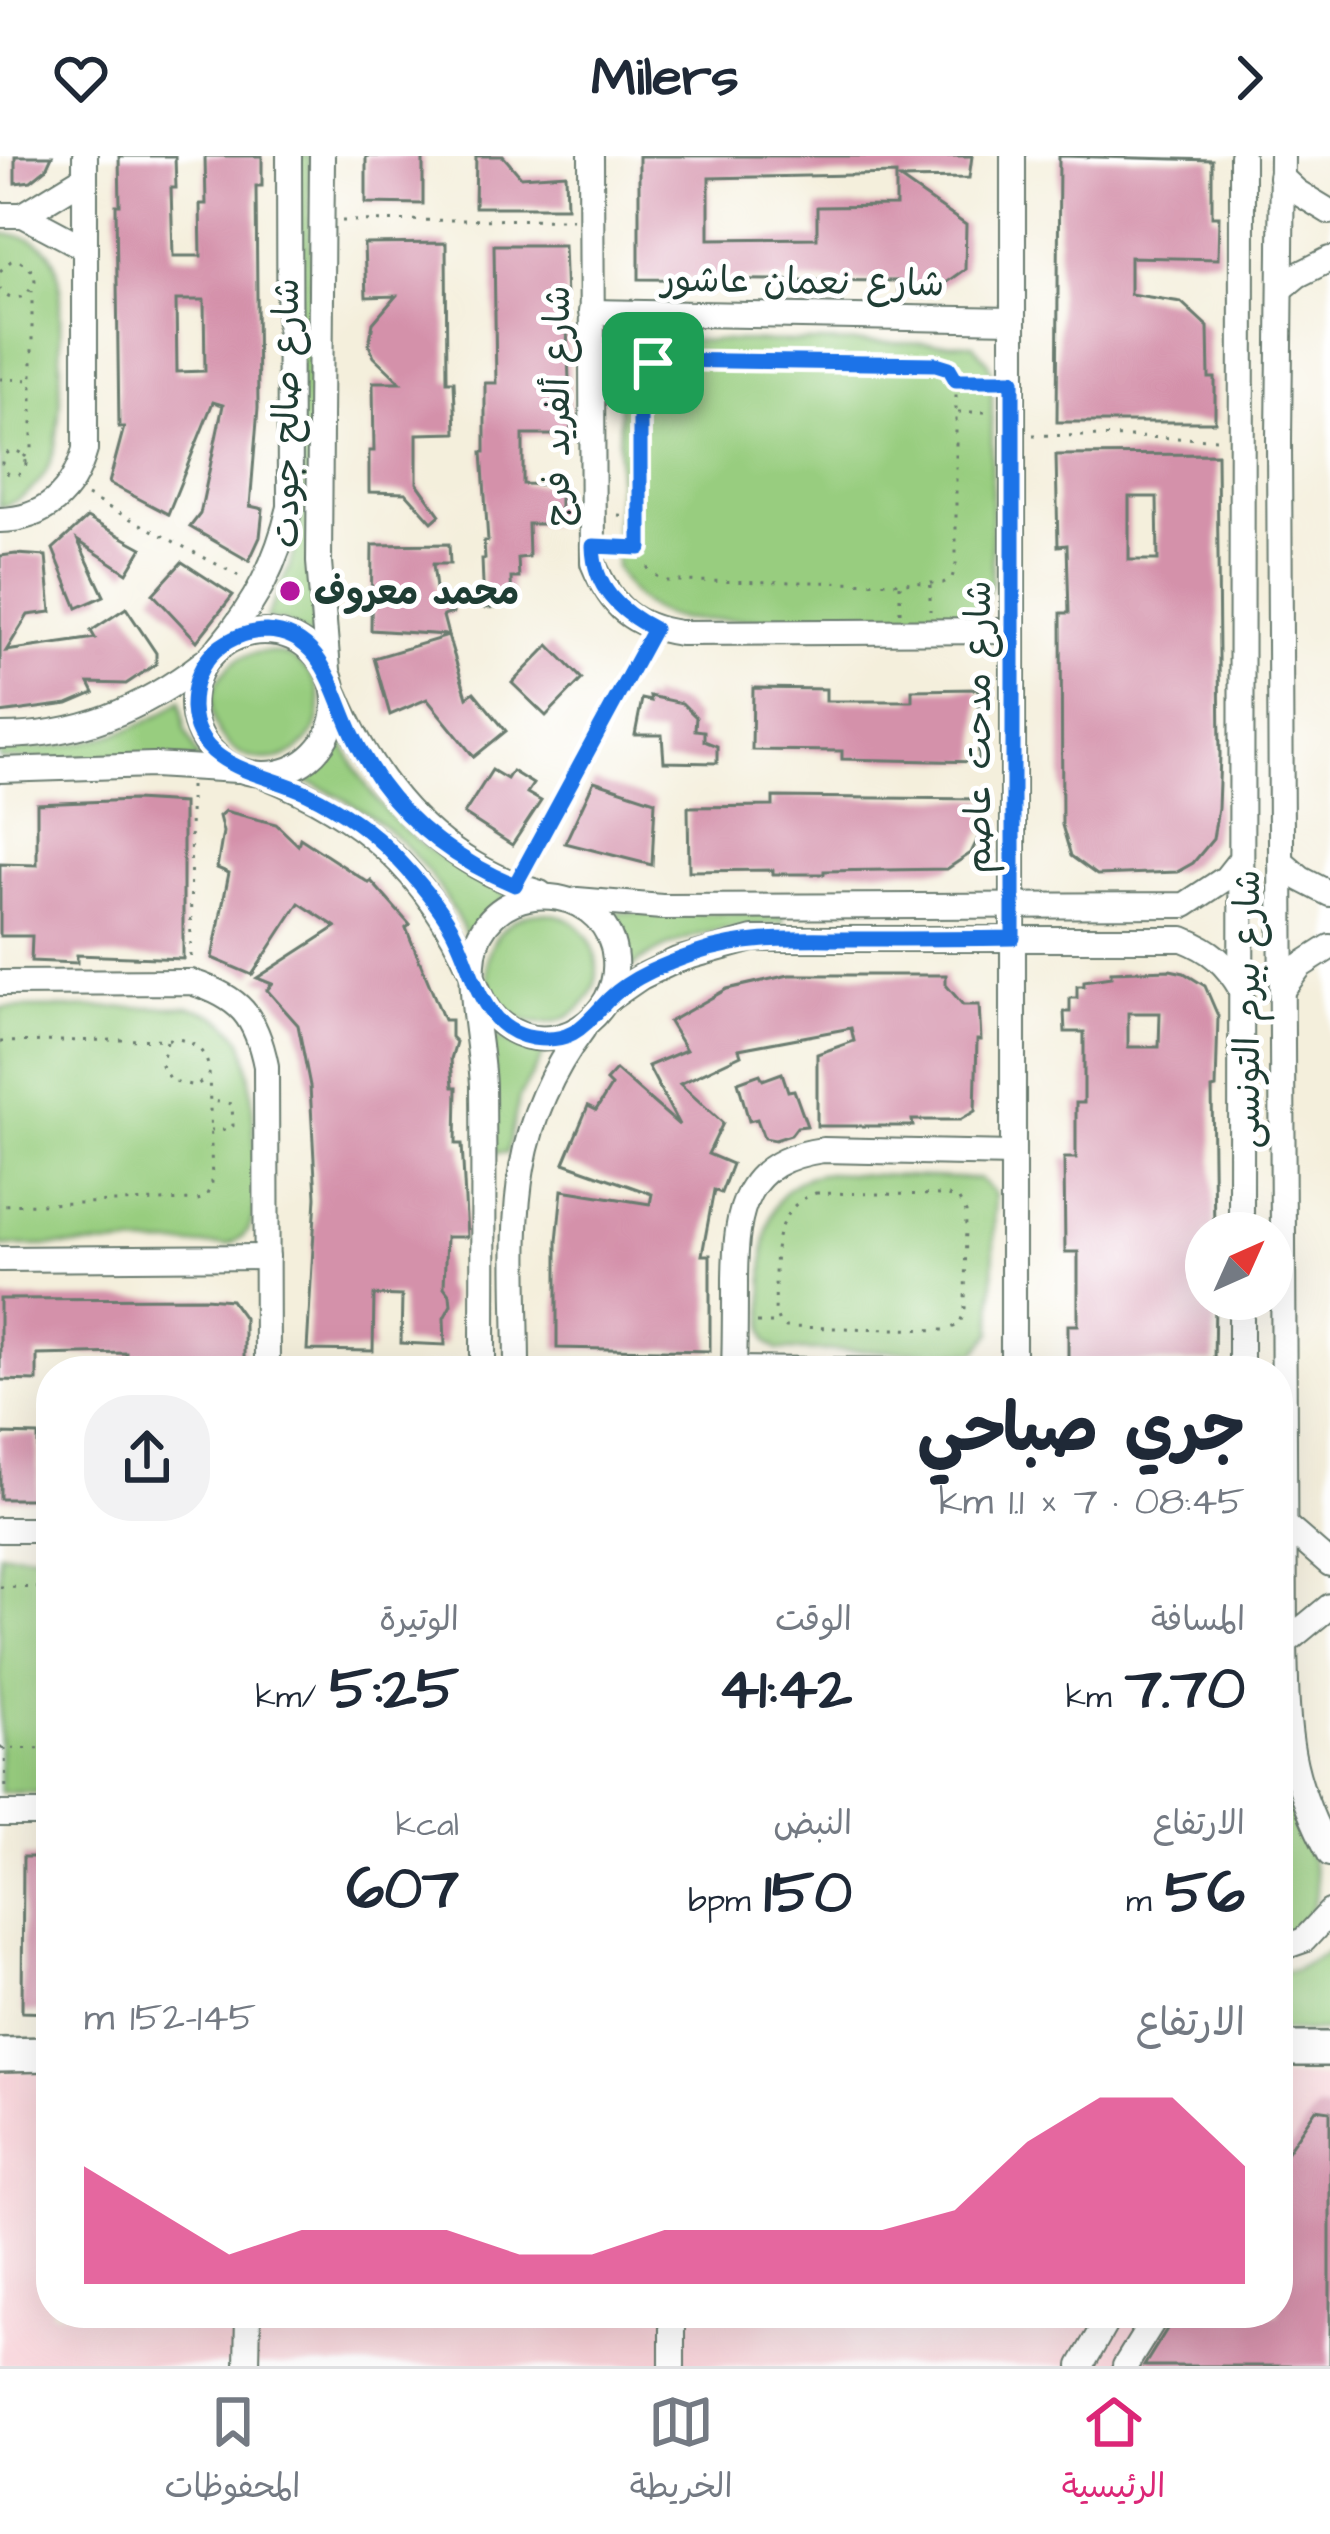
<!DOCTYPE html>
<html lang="ar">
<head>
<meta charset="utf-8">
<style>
  :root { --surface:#fff; --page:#f2f2f3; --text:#1f2937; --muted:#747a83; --line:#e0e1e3; --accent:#db2777 }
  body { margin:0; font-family:"Architects Daughter","Playpen Sans Arabic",sans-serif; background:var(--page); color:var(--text); direction:rtl; height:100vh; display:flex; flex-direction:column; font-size:45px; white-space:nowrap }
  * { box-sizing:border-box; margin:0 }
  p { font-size:39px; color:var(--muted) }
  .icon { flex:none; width:66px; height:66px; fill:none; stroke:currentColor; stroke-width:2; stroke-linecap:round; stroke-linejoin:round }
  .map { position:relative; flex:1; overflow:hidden; direction:ltr }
  .panel { position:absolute; left:36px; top:1200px; width:1257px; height:972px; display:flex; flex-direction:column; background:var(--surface); border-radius:48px; box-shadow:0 12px 48px #0002; direction:rtl }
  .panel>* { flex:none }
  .needle { width:78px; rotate:45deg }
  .tools { position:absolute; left:1185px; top:1056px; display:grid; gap:24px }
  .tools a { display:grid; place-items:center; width:108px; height:108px; border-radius:50%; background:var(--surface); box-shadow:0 12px 48px #0002; font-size:60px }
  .pin { position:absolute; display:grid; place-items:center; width:102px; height:102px; color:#fff; margin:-51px; border-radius:24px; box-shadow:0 6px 18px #0006 }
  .round { display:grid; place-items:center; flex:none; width:126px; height:126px; border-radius:48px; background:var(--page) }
  .overview { display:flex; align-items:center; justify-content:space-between; height:204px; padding:0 48px }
  h1 { font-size:66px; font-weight:700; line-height:90px }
  .figures { display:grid; grid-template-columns:repeat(3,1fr); gap:18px; height:204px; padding:12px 48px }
  .figures div { display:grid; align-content:center }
  .figures b { font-size:60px; font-weight:700 }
  .figures small { font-size:33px; font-weight:400 }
  .figures p { font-size:33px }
  .chart { height:336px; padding:24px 48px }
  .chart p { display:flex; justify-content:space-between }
  .chart svg { width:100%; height:216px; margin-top:12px; fill:var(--accent); opacity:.7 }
  header { display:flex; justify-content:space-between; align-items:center; height:156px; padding:0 48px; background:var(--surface); font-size:54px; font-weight:700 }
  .tab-bar { display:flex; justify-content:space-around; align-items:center; height:168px; border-top:3px solid var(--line); background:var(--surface); font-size:33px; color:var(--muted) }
  .tab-bar a { display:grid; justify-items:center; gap:6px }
  .tab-bar .current { color:var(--accent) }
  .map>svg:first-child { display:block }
  .built { fill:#f7cfd5 }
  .green { fill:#98cd7f; stroke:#5c855a; stroke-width:3 }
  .building { fill:#d491aa; fill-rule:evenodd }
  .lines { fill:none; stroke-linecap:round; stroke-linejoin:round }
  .minor-casing { stroke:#6a7b6f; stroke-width:28 }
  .major-casing { stroke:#6a7b6f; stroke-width:38 }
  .path { stroke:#6a7b6f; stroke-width:3; stroke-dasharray:3 9; stroke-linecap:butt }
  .minor { stroke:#fff; stroke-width:24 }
  .major { stroke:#fff; stroke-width:33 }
  .route-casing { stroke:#fff; stroke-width:24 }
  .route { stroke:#1a73e8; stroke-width:15 }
  .poi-dot { fill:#b5179e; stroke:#fff; stroke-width:4.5 }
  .labels { text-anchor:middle; stroke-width:10; stroke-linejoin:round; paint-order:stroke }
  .street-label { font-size:36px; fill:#1f3d34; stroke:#fff }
  .poi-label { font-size:36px; font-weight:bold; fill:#1f3d34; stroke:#fff; text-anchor:start }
</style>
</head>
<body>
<header><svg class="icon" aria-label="forward" viewBox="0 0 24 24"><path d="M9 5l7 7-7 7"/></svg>Milers<svg class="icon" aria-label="heart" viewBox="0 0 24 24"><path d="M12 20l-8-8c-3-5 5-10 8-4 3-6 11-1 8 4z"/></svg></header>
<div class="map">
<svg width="1330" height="2210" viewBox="0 0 1330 2210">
  <rect width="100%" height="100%" fill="#fff"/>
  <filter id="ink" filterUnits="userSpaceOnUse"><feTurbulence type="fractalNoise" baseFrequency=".00833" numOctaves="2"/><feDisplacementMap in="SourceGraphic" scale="24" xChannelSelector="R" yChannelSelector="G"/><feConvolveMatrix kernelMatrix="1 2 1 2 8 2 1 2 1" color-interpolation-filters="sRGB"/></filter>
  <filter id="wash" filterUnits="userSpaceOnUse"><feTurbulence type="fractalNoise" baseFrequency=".004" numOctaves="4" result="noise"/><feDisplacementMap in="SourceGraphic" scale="48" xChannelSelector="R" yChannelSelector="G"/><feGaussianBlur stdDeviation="2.7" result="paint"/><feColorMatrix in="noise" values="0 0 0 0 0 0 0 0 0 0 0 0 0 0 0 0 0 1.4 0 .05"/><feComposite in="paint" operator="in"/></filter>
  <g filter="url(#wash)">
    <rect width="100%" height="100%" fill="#f4efdc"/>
    <path class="built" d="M0,1915H51V2157H1278V1921H1330V2210H0Z"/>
    <g class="green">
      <path d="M298,0H310L314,483L284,466L266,463L289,412L300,372Z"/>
      <path d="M0,78C34,78 58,92 60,129C59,174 66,272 49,309C40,330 22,344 0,351Z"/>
      <path d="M642,184L973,188L989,207L992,219V427L983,450L962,461L683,464C650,457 630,442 616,411L621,210L632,190Z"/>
      <circle cx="266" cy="550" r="54"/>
      <path d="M181,544L185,572L199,604L0,603V594C59,594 134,583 181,544Z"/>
      <path d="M340,581C381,670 423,695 508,738L468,783C434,709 379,651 301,624Z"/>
      <path d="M608,756L782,758L784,767C727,770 673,778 627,815L625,798Z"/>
      <circle cx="542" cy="812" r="55"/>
      <path d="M188,851C210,855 230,865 242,885C253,906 259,1039 253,1063C249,1076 240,1084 228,1089L0,1090V852Z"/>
      <path d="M493,880L529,893L546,894L519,942L507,997L495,996Z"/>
      <path d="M828,1017L980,1023L995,1038L992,1177L976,1196L778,1194L767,1186L764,1173C765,1115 749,1023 828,1017Z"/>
      <path d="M0,1397L51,1398V1637L0,1636Z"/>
      <path d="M1278,1596C1283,1621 1288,1646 1298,1670C1321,1722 1330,1755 1278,1785Z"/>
      <path d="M1330,1794V1875H1278V1816L1295,1814Z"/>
    </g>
    <g id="blocks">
      <g class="building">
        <path d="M15,0H52L46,13L31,25L15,27Z"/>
        <path d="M119,0H175L176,32H171L173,100H201L200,48H206L205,0H262V30H256L258,252L250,350L263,353L260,381L249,405L190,371L200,358L223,249L213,246L168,358L109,327L124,271H119L116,49H120ZM176,144H204L205,215L177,216Z"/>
        <path d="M366,0H423V48L366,47Z"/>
        <path d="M476,0H503L521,21L566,18L567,51H475Z"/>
        <path d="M639,0H972L969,22L900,23L966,69L965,113L934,135L898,136V125L639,123ZM896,18V50L817,51V82L709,83V22Z"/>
        <path d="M1059,0L1212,4V60H1219L1218,103L1130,101V138L1181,146L1208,171L1209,222H1215V266H1057Z"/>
        <path d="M446,87L447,225H454L456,277L417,278V327L440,359L432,366L406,337L369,336V295H374L373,226H400L374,201L369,189L373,167L396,140L366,141L364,88Z"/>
        <path d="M494,89H564L571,279H523V328L560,329V368H528L529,401L518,402L519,422H511L512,451L484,452L482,403H485L484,385H488L482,296H485V227H496Z"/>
        <path d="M1217,298L1220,599L1218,652L1213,683L1193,707L1177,716L1097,719L1071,700L1062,669L1061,457H1069L1067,389L1058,390L1056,299ZM1129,341H1157L1158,404H1129Z"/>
        <path d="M87,362L142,392L127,417L78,385L104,440L77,452L53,393Z"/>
        <path d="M449,388L450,408H433L437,441L450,439L453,457L443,460L448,479L371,474L372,389Z"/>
        <path d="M16,398L46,400L51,456L28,459L6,495L95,482L91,475L126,452L156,497V508L126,528L89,527L94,537L68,548L0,557V400Z"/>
        <path d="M182,406L233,439L197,485L153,438Z"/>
        <path d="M448,480L467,541L474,536L506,575L474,601L427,543L390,559L374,502Z"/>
        <path d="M549,489L582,523L546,560L512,527Z"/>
        <path d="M753,532L826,533V545H912V534L978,533L979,606L842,603V595L752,594Z"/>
        <path d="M650,540L682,547L696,561L695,574L704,575V585L717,590V607L664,606L662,579H635L642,543L651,545Z"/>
        <path d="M492,614L507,623L512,615L533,628L527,637L541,645L512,689L464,658Z"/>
        <path d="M594,625L655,645L652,709L565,687Z"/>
        <path d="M773,641L985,643L984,670L971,697L947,713L824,715V718H773V714L689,715L688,651L773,650Z"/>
        <path d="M134,644L183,647V803L77,799V807L31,805L32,780H0V708L37,709V648Z"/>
        <path d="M225,655L276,668L298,689L300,682L369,727L371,725L410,769L406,772L444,864H451V881L456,886L451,903L453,931H457L456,988H462L467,1081H446L444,1131L450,1139L451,1149L444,1162L445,1189L401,1187L402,1140L374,1139L373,1195L307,1194L316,1041L310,930L298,869L267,834L272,828L257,822L336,771L299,747L252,819L212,802L229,717L217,712L223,676L219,660Z"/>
        <path d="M1170,814L1184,817L1205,830L1218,860L1216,932L1212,933L1214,1077H1206V1143H1215L1214,1207L1068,1206V1169H1078V1096H1065L1064,1002H1076V947H1084V876H1065L1064,856H1070V842H1077V830H1084V825L1111,821V816ZM1128,857H1160L1159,891H1128Z"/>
        <path d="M789,819H946V829L963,849H979L981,884H977L975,955L960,964H912L913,970H817V898L854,885L851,872L739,893L741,899L680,928L723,967L708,998L732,1008L721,1037L714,1034L702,1099H710V1195L557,1192V1085L562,1034L650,1048L652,1038L564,1007L588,950L596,954L611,930L606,925L616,914L679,969L648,910L686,894L669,866L727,833Z"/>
        <path d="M782,917L788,935L794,934L807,970L797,971L791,979L775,984L764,982L757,963L749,965L738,926L760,918L763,924Z"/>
        <path d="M205,1142L231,1144L244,1162V1215H126V1197L37,1199V1225L0,1224V1143Z"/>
        <path d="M0,1278L38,1279V1343H0Z"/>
        <path d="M23,1701H51V1857L22,1856Z"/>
        <path d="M1316,1953L1330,1955V2210H1144L1177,2157H1278V2009Z"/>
      </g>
    </g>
  </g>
  <g filter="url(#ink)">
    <use href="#blocks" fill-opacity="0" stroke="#6a7b6f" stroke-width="3"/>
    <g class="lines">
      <defs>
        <g id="minor">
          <path d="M322,0L319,406L328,514"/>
          <path d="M591,0L593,407C612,452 632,470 680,477L1013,475"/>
          <path d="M1013,0V1215"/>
          <path d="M1282,0L1279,284L1285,1487C1287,1575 1287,1618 1330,1698"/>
          <path d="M1281,21L1297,36L1330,56"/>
          <path d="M0,59H23L85,92"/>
          <path d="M23,59L85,21"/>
          <path d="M1281,133L1298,119L1330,103"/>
          <path d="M591,156L1013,164"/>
          <path d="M0,364C45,363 73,337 85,294V0"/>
          <circle cx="264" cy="547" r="71"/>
          <path d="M220,490C256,447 277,406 290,351L289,0"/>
          <path d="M336,539C376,634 439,707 540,737"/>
          <path d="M0,580C78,580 142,554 204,506"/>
          <path d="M0,614L153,609L237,614"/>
          <path d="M263,619C365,660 425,715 471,815"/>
          <path d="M1281,706L1301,723L1330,738"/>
          <path d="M577,744L662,751L1185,749L1226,722L1241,703"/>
          <path d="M474,824C481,842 487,858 503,869C554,906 620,861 615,803C610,734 512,717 480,778C462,814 482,889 483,931C484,1026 483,1120 483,1215"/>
          <path d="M0,827L191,826C240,841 256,860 266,910L267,1215"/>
          <path d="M1282,834L1300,810L1330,791"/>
          <path d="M609,843L641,821L677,804L753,783H1183C1211,794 1226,807 1241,833"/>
          <path d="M1241,1077L1242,0"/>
          <path d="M0,1103L267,1101"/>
          <path d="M734,1213L919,1215"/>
          <path d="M517,1215C517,1084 499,985 583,873"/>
          <path d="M734,1215C735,1184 735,1153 735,1122C736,1052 744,1005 823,994L1013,998"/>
          <path d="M1241,1215V1143"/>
          <path d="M1286,1370L1330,1408"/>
          <path d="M0,1374H51"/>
          <path d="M1285,1487L1330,1450"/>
          <path d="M0,1658H51"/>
          <path d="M1278,1793L1304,1784L1330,1756"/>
          <path d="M672,2157V2210"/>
          <path d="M247,2210L248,2157"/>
          <path d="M1081,2210L1111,2157"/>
          <path d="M1125,2210L1158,2157"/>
        </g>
        <g id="major">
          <path d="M1278,1893H1330"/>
          <path d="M0,1899L51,1898"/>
        </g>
      </defs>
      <use href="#minor" class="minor-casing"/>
      <use href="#major" class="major-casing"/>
      <g class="path">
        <path d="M342,65L572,63"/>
        <path d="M0,115L11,105H20L34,116L35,125L25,140C15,143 6,142 0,132"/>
        <path d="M666,204L936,208L949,212L956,224V408L952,422L943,427L667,425C651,419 643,409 639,392L640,223L647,211Z"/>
        <path d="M0,223L32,224"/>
        <path d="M958,224H990"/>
        <path d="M958,256H990"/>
        <path d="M1033,279L1221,283"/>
        <circle cx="14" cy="307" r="12"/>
        <path d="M24,301L32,293V134"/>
        <path d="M87,340L243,422"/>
        <path d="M618,359L638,361"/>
        <path d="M617,391L638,392"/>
        <path d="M900,429V456"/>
        <path d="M930,429V455"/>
        <path d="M190,630L191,807"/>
        <path d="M527,707L643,494"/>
        <path d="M167,885L161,909L170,924L194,930L209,922"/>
        <path d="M0,886L176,883C194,885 206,895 209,914L212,1029L205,1042L197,1044L0,1049"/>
        <path d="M210,974H229L233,970L232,948L212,945"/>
        <path d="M816,1037L946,1039L959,1044L966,1056L965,1154L959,1169L945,1174L786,1171L779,1167L775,1156C777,1111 765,1055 816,1037Z"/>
        <path d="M757,1167H777"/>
        <path d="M287,1210L464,1212"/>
        <path d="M537,1210L713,1212"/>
        <path d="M0,1431L51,1432"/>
        <path d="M0,1592L51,1593"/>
        <path d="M5,1592L6,1638"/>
      </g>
      <use href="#minor" class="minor"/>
      <use href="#major" class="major"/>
    </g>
  </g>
  <g class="lines" filter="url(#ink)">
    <defs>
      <path id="route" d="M666,204L936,208L949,212L956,224H1013V782C958,783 904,783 849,783C797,783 747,780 697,797C668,807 631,821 609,843C585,868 574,888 533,882C478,873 474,811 451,771C436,745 416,722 395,700C371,674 338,652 307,637C264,616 195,613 193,551C193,533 198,514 210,500C223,485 245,475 266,475C324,477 333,537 353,579C360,594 370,611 380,626C414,673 462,707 515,729L654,473C619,455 594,432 593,390L640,392V223L647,211Z"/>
    </defs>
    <use href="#route" class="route-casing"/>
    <use href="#route" class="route"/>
  </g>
  <circle class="poi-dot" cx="290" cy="435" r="12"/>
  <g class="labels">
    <g class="street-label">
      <text transform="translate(803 124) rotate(1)" y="13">شارع نعمان عاشور</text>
      <text transform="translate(556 250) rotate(-90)" y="13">شارع ألفريد فرج</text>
      <text transform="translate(285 257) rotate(-90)" y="13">شارع صالح جودت</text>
      <text transform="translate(977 571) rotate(-90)" y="13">شارع مدحت عاصم</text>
      <text transform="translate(1246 853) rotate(-90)" y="13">شارع بيرم التونسى</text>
    </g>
    <g class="poi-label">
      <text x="314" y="448">محمد معروف</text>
    </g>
  </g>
</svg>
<div class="tools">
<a><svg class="needle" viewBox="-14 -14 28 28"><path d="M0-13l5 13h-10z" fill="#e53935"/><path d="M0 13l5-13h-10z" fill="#747a83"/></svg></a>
</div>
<div class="pin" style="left:653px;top:207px;background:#1e9e55"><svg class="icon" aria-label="arrive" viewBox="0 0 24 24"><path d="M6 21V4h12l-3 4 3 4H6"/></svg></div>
<section class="panel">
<div class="overview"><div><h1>جري صباحي</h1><p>08:45 · 7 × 1.1 km</p></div><a class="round"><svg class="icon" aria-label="share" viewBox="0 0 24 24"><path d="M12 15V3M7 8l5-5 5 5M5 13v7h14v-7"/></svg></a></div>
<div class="figures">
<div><p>المسافة</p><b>7.70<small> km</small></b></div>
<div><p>الوقت</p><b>41:42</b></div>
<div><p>الوتيرة</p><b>5:25<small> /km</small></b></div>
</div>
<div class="figures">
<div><p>الارتفاع</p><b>56<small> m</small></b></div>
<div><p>النبض</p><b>150<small> bpm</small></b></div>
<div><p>kcal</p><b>607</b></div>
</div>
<div class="chart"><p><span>الارتفاع</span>145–152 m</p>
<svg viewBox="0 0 160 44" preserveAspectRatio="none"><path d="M0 44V20L10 29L20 38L30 33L40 33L50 33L60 38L70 38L80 33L90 33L100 33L110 33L120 29L130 15L140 6L150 6L160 20V44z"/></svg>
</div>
</section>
</div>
<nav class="tab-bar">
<a class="current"><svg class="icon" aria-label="home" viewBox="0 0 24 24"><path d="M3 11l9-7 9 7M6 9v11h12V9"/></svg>الرئيسية</a>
<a><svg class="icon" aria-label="map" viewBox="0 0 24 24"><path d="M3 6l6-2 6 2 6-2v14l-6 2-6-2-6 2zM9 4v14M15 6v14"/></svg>الخريطة</a>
<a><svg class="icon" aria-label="saved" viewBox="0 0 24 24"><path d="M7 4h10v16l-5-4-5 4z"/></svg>المحفوظات</a>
</nav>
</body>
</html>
